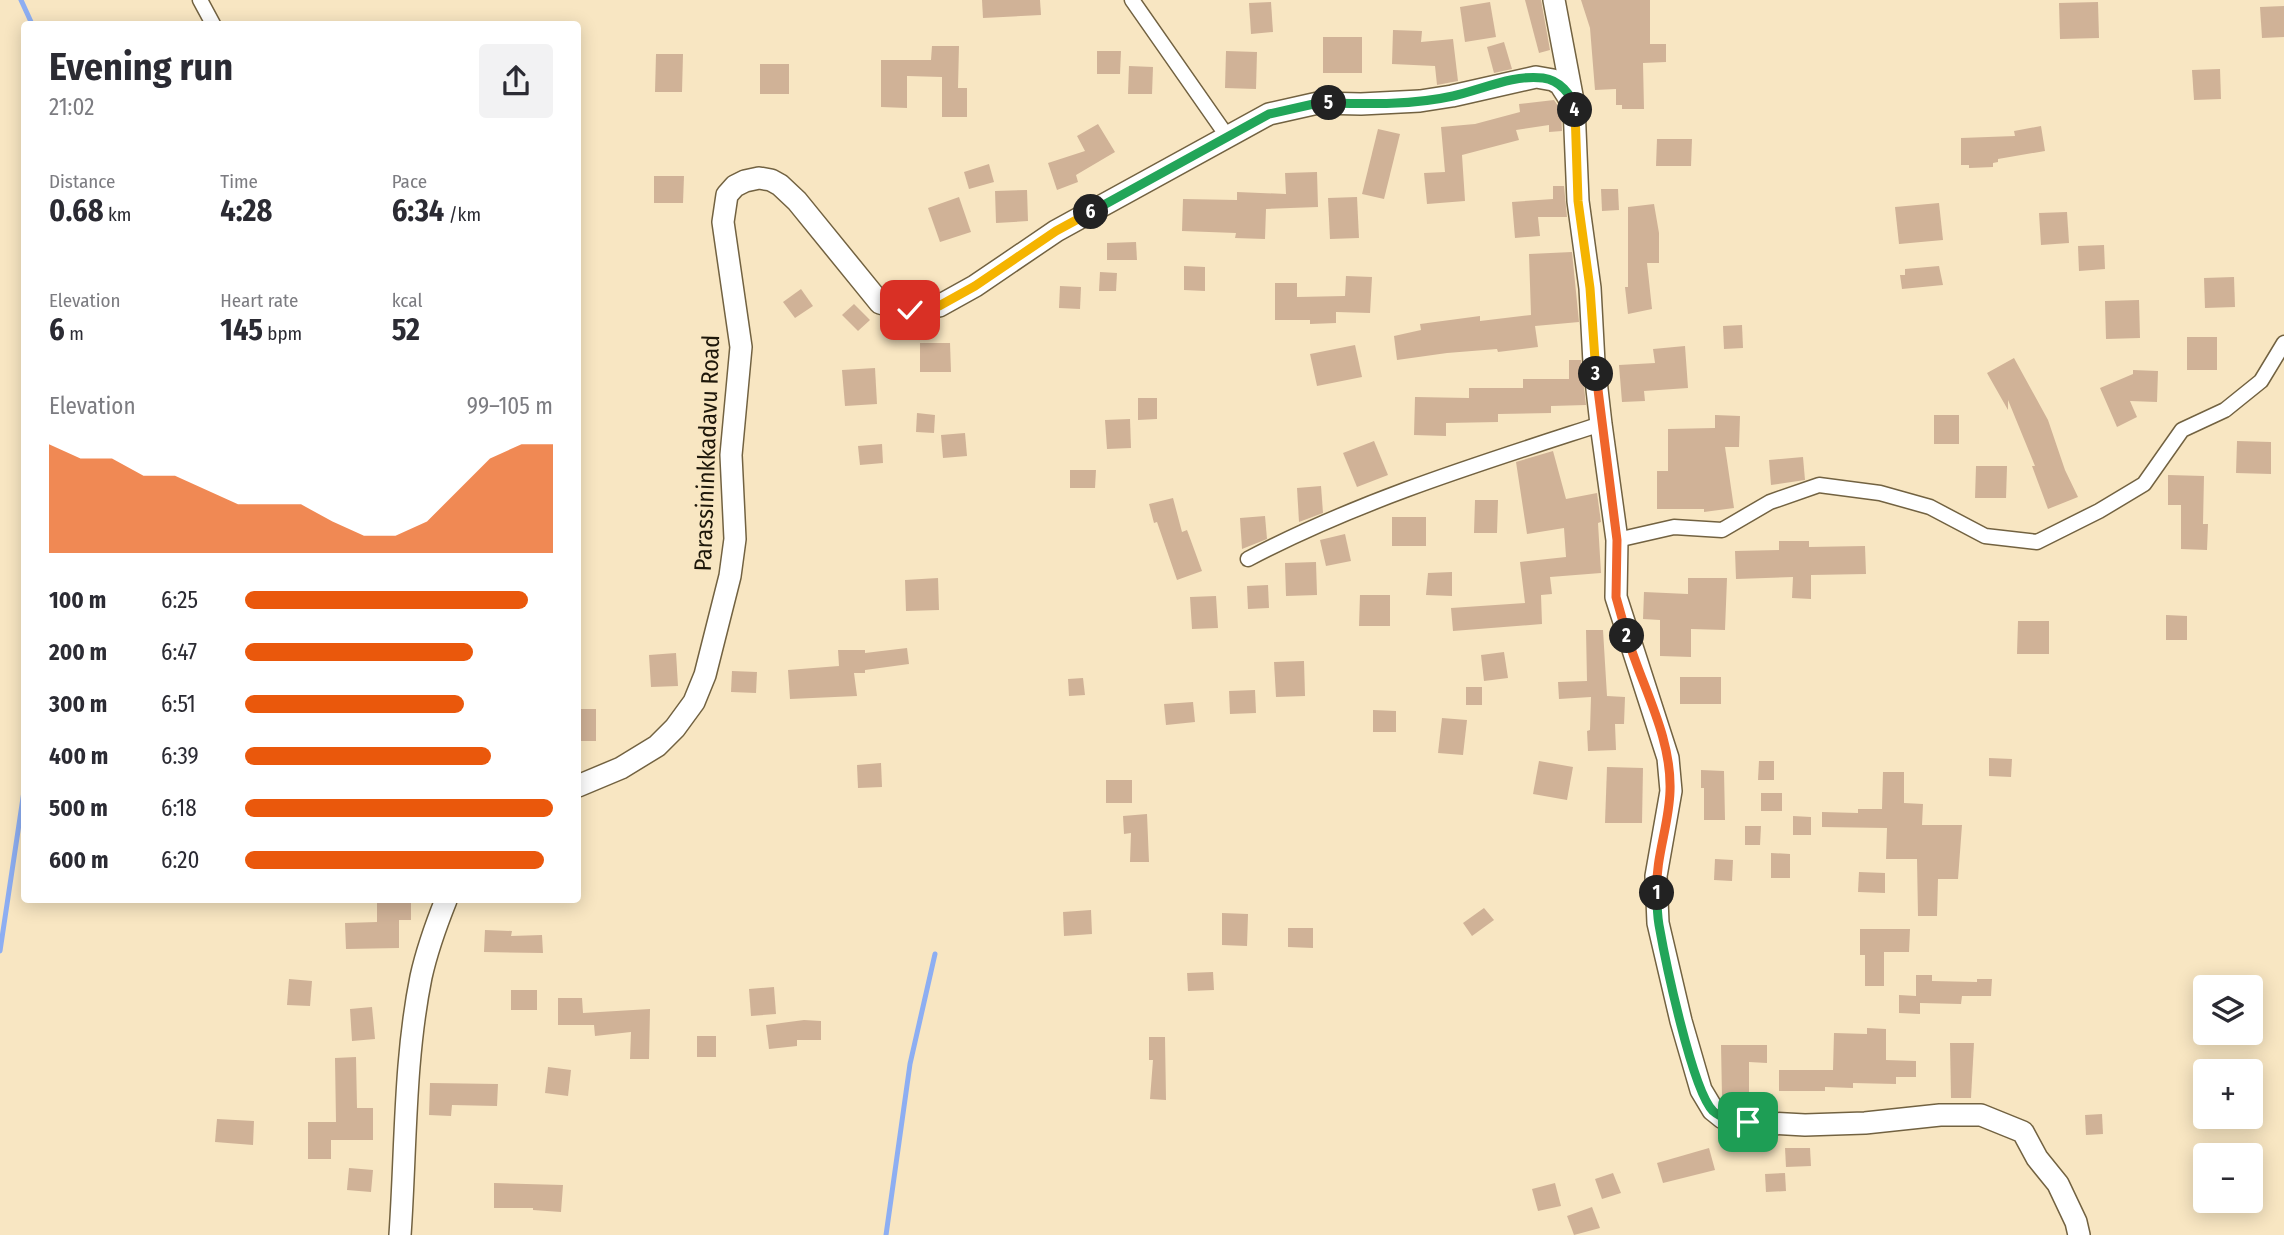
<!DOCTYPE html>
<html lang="en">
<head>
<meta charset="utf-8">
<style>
  :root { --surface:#fff; --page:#f2f2f3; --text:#2b2b33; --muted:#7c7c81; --accent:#ea580c }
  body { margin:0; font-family:"Fira Sans Condensed",sans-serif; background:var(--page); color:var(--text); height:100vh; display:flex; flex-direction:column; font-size:26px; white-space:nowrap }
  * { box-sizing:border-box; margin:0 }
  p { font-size:23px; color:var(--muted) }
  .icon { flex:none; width:38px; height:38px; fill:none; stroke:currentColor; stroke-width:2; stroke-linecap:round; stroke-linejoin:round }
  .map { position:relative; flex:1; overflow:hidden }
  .panel { position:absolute; left:21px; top:21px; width:560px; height:882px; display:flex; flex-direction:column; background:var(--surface); border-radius:7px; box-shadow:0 4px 18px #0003 }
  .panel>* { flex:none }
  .controls { position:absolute; left:2193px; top:975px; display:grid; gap:14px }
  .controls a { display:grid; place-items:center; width:70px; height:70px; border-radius:7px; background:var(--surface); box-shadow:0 4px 18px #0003; font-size:35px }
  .pin { position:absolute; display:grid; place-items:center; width:60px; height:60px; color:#fff; margin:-30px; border-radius:14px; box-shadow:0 4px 10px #0006 }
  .km { position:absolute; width:35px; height:35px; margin:-18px; border-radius:50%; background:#222; color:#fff; font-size:19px; line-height:35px; text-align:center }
  .round { display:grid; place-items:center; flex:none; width:74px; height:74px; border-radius:7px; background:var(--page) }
  .summary { display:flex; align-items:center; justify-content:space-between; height:119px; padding:0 28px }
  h1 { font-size:38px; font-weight:700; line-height:52px }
  .metrics { display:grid; grid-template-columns:repeat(3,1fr); gap:10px; height:119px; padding:7px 28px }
  .metrics div { display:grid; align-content:center }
  .metrics b { font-size:30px; font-weight:700 }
  .metrics small { font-size:19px; font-weight:400 }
  .metrics p { font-size:19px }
  .chart { height:196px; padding:14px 28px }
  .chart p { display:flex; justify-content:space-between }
  .chart svg { width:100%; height:126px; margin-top:7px; fill:var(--accent); opacity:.7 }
  ul { padding:0 28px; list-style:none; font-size:23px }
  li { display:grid; grid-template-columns:112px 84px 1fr; align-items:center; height:52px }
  li i { height:18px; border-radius:9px; background:var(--accent) }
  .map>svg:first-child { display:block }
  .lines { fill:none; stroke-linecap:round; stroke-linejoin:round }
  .stream { stroke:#8daef2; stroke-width:5 }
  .building { fill:#d0b297 }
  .street-casing { stroke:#726241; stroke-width:17 }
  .secondary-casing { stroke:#726241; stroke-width:24 }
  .street { stroke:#fff; stroke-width:14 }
  .secondary { stroke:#fff; stroke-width:21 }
  .split-1-casing { stroke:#fff; stroke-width:14 }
  .split-2-casing { stroke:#fff; stroke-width:14 }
  .split-3-casing { stroke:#fff; stroke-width:14 }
  .split-4-casing { stroke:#fff; stroke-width:14 }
  .split-5-casing { stroke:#fff; stroke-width:14 }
  .split-6-casing { stroke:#fff; stroke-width:14 }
  .split-7-casing { stroke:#fff; stroke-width:14 }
  .split-1 { stroke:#22a559; stroke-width:9 }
  .split-2 { stroke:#f0652b; stroke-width:9 }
  .split-3 { stroke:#f0652b; stroke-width:9 }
  .split-4 { stroke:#f5b400; stroke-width:9 }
  .split-5 { stroke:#22a559; stroke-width:9 }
  .split-6 { stroke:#22a559; stroke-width:9 }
  .split-7 { stroke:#f5b400; stroke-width:9 }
  .labels { text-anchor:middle; stroke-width:6; stroke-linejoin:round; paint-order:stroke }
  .street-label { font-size:24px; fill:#1e170a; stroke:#f8e6c2 }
</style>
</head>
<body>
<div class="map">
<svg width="2284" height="1235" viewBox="0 0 2284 1235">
  <rect width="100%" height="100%" fill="#f8e6c2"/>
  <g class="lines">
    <g class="stream">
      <path d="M21,0L32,24"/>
      <path d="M0,951L24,791"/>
      <path d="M886,1235L910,1064L935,954"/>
    </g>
  </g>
  <g class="building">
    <path d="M982,0H1040L1041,15L983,18Z"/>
    <path d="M1525,0H1541L1550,50L1539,53Z"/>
    <path d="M1581,0H1650V44H1666V62L1643,63L1644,109H1622V105H1616V89L1595,90L1590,28Z"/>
    <path d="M1271,2L1273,32L1251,34L1249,3Z"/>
    <path d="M1490,2L1496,37L1465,42L1460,7Z"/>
    <path d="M2098,2L2099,38L2060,39L2059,3Z"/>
    <path d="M2284,6V37L2262,38L2260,7Z"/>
    <path d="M1393,30L1422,31L1421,42L1453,39L1458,81L1437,85L1435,66L1392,64Z"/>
    <rect x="1323" y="37" width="39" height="36"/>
    <path d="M1504,42L1512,69L1494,73L1487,47Z"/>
    <path d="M932,46H959L958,88H967V117H942V77L907,76V108L881,107V60H931Z"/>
    <path d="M1097,51H1121L1120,74H1097Z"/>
    <path d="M1226,51L1257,52L1256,89L1225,88Z"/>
    <path d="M656,54H683L682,92H655Z"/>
    <rect x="760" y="64" width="29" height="30"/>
    <path d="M1129,66L1153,67L1152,94H1128Z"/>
    <path d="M2220,69L2221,99L2194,100L2192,70Z"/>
    <path d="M1554,100L1561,110L1562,131L1549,132V125L1516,130L1519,140L1462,155L1465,201L1427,204L1424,173L1445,172L1441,127L1475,124L1520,112L1519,104Z"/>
    <path d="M1098,124L1115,152L1076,175L1078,182L1057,190L1048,163L1085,151L1077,136Z"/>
    <path d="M2041,126L2045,151L1998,159V162L1993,163V167L1969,168V165H1961V138L2015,136L2014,131Z"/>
    <path d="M1378,129L1400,134L1384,199L1362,194Z"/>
    <path d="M1657,139H1692L1691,166H1656Z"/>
    <path d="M989,164L994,182L969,189L964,172Z"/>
    <path d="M1317,172L1318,207L1266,209L1265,239L1235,238L1236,233L1182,231L1183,199L1237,200V192L1286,194L1285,173Z"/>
    <path d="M654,176H684L683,203H654Z"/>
    <path d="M1553,186H1564L1567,217H1538L1540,236L1515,238L1512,202L1553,199Z"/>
    <path d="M1601,189H1618L1619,210L1602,211Z"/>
    <path d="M1027,190L1028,221L996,223L995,191Z"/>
    <path d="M959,197L971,232L940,242L928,208Z"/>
    <path d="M1357,197L1359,238L1330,239L1328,198Z"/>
    <path d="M1939,203L1943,240L1899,244L1895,207Z"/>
    <path d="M1654,204L1659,233V263H1647L1652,309L1628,314L1625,287H1628V207Z"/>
    <path d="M2067,212L2069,243L2041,245L2039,213Z"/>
    <path d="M1136,242L1137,260H1107V243Z"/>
    <path d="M2104,245L2105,269L2079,271L2078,246Z"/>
    <path d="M1572,252L1579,322L1535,326L1538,347L1498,352L1497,349L1447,353L1397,360L1394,336L1421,330L1420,324L1480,316V321L1531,315L1529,254Z"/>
    <path d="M1184,266L1205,267V291L1184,290Z"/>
    <path d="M1939,266L1943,285L1902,289L1900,275H1905V269Z"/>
    <path d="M1100,272L1117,273L1116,291H1099Z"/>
    <path d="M1346,276L1372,277L1370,313L1336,312V323L1310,324V320H1275V283H1297V297L1345,296Z"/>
    <path d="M2234,277L2235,307L2205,308L2204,278Z"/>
    <path d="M1060,286L1081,287L1080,309L1059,308Z"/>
    <path d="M801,289L813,306L795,318L783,302Z"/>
    <path d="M2139,300L2140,338L2106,339L2105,301Z"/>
    <path d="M854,304L870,320L858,331L842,315Z"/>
    <path d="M1742,325L1743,348L1724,349L1723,326Z"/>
    <rect x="2187" y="337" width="30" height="33"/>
    <path d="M920,343H950L951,372H920Z"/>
    <path d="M1355,345L1362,377L1317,386L1310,354Z"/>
    <path d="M1685,346L1688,388L1644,391L1645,401L1622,402L1619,365L1655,363L1653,349Z"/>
    <path d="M2014,358L2048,420L2065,470L2078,497L2048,509L2032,466H2035L2008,400V410L1987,373Z"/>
    <path d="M1569,360H1581L1586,405L1551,406V413L1498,414V422L1446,423V436L1414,435L1415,397L1469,398V388H1523V379H1569Z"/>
    <path d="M875,368L877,404L845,406L842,370Z"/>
    <path d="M2133,370L2158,371L2157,402L2130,401L2137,417L2117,427L2100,388L2133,374Z"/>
    <path d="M1138,398H1157V419L1138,420Z"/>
    <path d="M917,413L935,415L934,433L916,432Z"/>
    <path d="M1715,415L1740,416L1739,447H1725L1734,508L1704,512V509H1657V471H1668V429L1715,428Z"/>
    <rect x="1934" y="415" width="25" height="29"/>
    <path d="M1130,419L1131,448L1107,449L1105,420Z"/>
    <path d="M965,433L967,456L943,458L941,435Z"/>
    <path d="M1374,441L1388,475L1357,487L1343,453Z"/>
    <path d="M2237,441L2271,442V474L2236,473Z"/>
    <path d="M882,444L883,463L860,465L858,446Z"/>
    <path d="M1553,451L1566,499L1597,493L1601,522L1598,523L1601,573L1550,577L1552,594L1541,595L1542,624L1453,631L1451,608L1525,603L1520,562L1566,557L1564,528L1527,534L1516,462Z"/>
    <path d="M1803,457L1805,480L1771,485L1769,460Z"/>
    <path d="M1976,466H2007L2006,498H1975Z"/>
    <path d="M1070,470H1096L1095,488H1070Z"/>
    <path d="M2168,475L2204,476L2203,524H2208L2207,550L2181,549V505H2168Z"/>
    <path d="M1321,486L1323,513L1299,522L1297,488Z"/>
    <path d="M1173,498L1182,532L1187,530L1202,571L1177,580L1157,522L1154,523L1149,504Z"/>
    <path d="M1475,500H1498L1497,533H1474Z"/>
    <path d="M1265,516L1267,539L1242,549L1240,518Z"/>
    <rect x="1392" y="517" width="34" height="29"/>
    <path d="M1345,534L1351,561L1326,566L1320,540Z"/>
    <path d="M1779,541H1809V547L1865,546L1866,574L1811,575V599L1792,598L1793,577L1736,579L1735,551L1779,550Z"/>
    <path d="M1316,562L1317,595L1286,596L1285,563Z"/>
    <path d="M1452,572V596L1426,595L1428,573Z"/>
    <path d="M938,578L939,610L906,611L905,580Z"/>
    <path d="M1688,578H1727L1725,630L1691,629V657L1660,656V620L1643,619L1644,592L1688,594Z"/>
    <path d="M1268,585L1269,608L1248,609L1247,586Z"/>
    <path d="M1360,595H1390V626H1359Z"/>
    <path d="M1216,596L1218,628L1192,629L1190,597Z"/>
    <path d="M2166,615L2187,616V640H2166Z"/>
    <path d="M2018,621H2049V654H2017Z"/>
    <path d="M1586,630H1603L1607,696L1625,697L1624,724H1615L1616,750L1588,751L1587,731L1590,730L1591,697L1559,699L1558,682L1587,681Z"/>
    <path d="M907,648L909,664L865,670V673H854L857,696L790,699L788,670L839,666L838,650H865V653Z"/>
    <path d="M1504,652L1508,678L1484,681L1481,655Z"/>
    <path d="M676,653L678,686L651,687L649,655Z"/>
    <path d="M1304,661L1305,696L1276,697L1274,662Z"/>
    <path d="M732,671L757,672L756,693L731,692Z"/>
    <rect x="1680" y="677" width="41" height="27"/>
    <path d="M1083,678L1085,695L1069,696L1068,679Z"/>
    <rect x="1466" y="687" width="16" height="18"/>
    <path d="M1255,690L1256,713L1230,714L1229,691Z"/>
    <path d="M1193,702L1195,722L1166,725L1164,704Z"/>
    <rect x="578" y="709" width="18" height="32"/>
    <path d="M1373,710L1396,711V732H1373Z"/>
    <path d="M1442,718L1467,720L1463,755L1438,753Z"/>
    <path d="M1989,758L2012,759L2011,777L1989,776Z"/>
    <path d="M1539,761L1573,767L1567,800L1533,794Z"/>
    <path d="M1759,761H1774V780H1758Z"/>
    <path d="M881,763L882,787L858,788L857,765Z"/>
    <path d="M1607,767L1643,768L1642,823H1605Z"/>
    <path d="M1701,770L1724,771L1725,820H1704V788H1701Z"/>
    <path d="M1883,772H1904V803L1923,804L1922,825H1962L1958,879H1938L1937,916H1918L1917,859H1886L1887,828L1822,827V812L1858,813V809H1882Z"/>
    <rect x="1106" y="780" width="26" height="23"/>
    <rect x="1761" y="793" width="21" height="18"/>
    <path d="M1147,814L1149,862H1130L1131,833L1124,834L1123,816Z"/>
    <path d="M1793,816L1811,817V835H1793Z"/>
    <path d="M1745,826H1761L1760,845H1745Z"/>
    <path d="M1771,853L1790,854V878H1771Z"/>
    <path d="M1715,859L1733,860L1732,881L1714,880Z"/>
    <path d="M1859,872L1885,873V893L1858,892Z"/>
    <path d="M377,900H411V920H399V948L346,949L345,923L377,922Z"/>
    <path d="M1484,908L1494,920L1472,936L1463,923Z"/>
    <path d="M1091,910L1092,934L1064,936L1063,912Z"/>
    <path d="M1222,913L1248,914L1247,946L1222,945Z"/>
    <path d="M1288,928H1313V948L1288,947Z"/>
    <path d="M1860,929H1910L1909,952H1884V986H1865V955H1860Z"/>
    <path d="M485,930L512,931L511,936L542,935L543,953L484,952Z"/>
    <path d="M1213,972L1214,990L1188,991L1187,973Z"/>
    <path d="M1916,975H1932V981L1977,982V979H1992L1991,996H1962L1961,1004L1920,1003V1014L1899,1013V995L1916,996Z"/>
    <path d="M289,979L312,981L310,1006L287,1005Z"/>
    <path d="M774,987L776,1014L751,1016L749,989Z"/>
    <rect x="511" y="990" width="26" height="20"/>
    <path d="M558,998H582L583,1013L650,1009L649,1059H630L631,1032L595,1036L594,1025H558Z"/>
    <path d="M372,1007L375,1039L352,1041L350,1009Z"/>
    <path d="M804,1020L821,1021V1040H797V1046L769,1049L766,1025Z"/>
    <path d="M1867,1028L1886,1029V1060L1916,1061V1077H1896V1084L1853,1083V1088L1825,1087V1091H1779V1070H1833L1834,1033L1867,1034Z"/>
    <rect x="697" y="1036" width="19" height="21"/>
    <path d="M1149,1037H1165L1166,1100L1150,1099L1153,1060H1149Z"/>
    <path d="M1950,1043H1974L1971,1098H1951Z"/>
    <path d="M1721,1045H1767V1063L1749,1062V1098L1722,1097Z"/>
    <path d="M356,1057L357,1108H373V1140H331V1159H308V1122H336L335,1058Z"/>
    <path d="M548,1067L571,1070L568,1096L545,1093Z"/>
    <path d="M430,1083L498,1084L497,1106L452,1105L451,1116L429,1115Z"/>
    <path d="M2102,1114L2103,1134L2086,1135L2085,1115Z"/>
    <path d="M217,1119L254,1121L253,1145L215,1142Z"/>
    <path d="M1709,1148L1715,1170L1663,1183L1657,1163Z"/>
    <path d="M1785,1148H1810L1811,1166L1786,1167Z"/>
    <path d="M349,1168L373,1170L371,1192L347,1190Z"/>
    <path d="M1613,1173L1621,1193L1602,1199L1595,1179Z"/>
    <path d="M1785,1173L1786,1191L1766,1192L1765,1174Z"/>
    <path d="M494,1183L563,1185L561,1212L533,1210V1208H494Z"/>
    <path d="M1555,1183L1561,1206L1538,1211L1532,1189Z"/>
    <path d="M1592,1207L1600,1228L1574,1235L1567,1216Z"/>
  </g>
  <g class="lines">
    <defs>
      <g id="street">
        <path d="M200,0L213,24"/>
        <path d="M1132,0L1227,136"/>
        <path d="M1617,540L1674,527L1722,530L1770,502L1819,485L1880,493L1930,507L1985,536L2037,542L2099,511L2144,484L2182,430L2225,410L2261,381L2284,343"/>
        <path d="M1248,559C1360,500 1481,463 1601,424"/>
      </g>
      <g id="secondary">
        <path d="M1554,0L1574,106L1578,201L1590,288L1594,363L1601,424L1617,540L1616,597L1668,758L1671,791L1656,876L1658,923L1681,1021L1701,1090L1713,1110L1723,1118L1748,1122L1805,1125L1865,1123L1940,1115H1981L2023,1132L2037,1158L2058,1184L2076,1222L2079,1235"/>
        <path d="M578,786L621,768L657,746L675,728L694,702L705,675L730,576L735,539L731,455L741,347L723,222L727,195L735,186L745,181L759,178L771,180L780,185L797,201L880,303L910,311L939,306L975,286L1056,231L1269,114L1318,103L1361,104L1420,101L1452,96L1536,77L1553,80L1560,84L1574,106"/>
        <path d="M400,1235C406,1149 404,1061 421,977C427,950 436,925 446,900"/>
      </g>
    </defs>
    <use href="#street" class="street-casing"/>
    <use href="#secondary" class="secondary-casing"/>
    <use href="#street" class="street"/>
    <use href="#secondary" class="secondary"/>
  </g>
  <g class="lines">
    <defs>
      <path id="split-1" d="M1657,893C1657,903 1657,914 1659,925C1665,959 1692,1090 1713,1111C1723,1120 1736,1121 1748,1122"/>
      <path id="split-2" d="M1627,636C1642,687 1672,737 1670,791C1669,826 1655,858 1657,893"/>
      <path id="split-3" d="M1596,374L1617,540L1616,597L1627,636"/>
      <path id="split-4" d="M1575,110L1578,201L1590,288L1596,374"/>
      <path id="split-5" d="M1329,103C1370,104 1413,105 1453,96C1481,90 1514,74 1543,78C1559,80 1572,94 1575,110"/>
      <path id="split-6" d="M1091,212L1269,114L1318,103H1329"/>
      <path id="split-7" d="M910,310L939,306L975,286L1056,231L1091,212"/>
    </defs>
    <use href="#split-1" class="split-1-casing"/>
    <use href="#split-2" class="split-2-casing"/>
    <use href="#split-3" class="split-3-casing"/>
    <use href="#split-4" class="split-4-casing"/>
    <use href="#split-5" class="split-5-casing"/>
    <use href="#split-6" class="split-6-casing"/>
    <use href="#split-7" class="split-7-casing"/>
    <use href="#split-1" class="split-1"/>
    <use href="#split-2" class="split-2"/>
    <use href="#split-3" class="split-3"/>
    <use href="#split-4" class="split-4"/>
    <use href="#split-5" class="split-5"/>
    <use href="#split-6" class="split-6"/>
    <use href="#split-7" class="split-7"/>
  </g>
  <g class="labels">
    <g class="street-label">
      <text transform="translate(707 453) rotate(-88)" y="8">Parassininkkadavu Road</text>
    </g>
  </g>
</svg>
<div class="controls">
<a><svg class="icon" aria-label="layers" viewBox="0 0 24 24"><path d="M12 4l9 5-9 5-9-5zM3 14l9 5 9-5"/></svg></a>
<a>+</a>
<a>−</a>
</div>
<div class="pin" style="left:1748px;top:1122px;background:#1e9e55"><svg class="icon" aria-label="arrive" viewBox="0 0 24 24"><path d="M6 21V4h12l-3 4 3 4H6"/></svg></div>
<div class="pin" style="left:910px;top:310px;background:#d93025"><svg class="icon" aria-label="check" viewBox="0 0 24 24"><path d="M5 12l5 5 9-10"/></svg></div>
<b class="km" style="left:1657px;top:893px">1</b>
<b class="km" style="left:1627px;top:636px">2</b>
<b class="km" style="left:1596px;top:374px">3</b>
<b class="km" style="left:1575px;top:110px">4</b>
<b class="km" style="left:1329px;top:103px">5</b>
<b class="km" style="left:1091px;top:212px">6</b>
<section class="panel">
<div class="summary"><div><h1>Evening run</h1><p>21:02</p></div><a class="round"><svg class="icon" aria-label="share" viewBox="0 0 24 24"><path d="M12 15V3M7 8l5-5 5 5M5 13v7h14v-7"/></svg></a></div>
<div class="metrics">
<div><p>Distance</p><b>0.68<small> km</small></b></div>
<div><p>Time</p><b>4:28</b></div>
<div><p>Pace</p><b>6:34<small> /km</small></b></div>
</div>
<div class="metrics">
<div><p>Elevation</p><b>6<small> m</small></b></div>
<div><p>Heart rate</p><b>145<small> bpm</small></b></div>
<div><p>kcal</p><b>52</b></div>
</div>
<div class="chart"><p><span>Elevation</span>99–105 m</p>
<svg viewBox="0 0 160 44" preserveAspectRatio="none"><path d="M0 44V6L10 11L20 11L30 17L40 17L50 22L60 27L70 27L80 27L90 33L100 38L110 38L120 33L130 22L140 11L150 6L160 6V44z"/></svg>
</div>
<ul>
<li><b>100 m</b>6:25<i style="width:92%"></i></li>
<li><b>200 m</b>6:47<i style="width:74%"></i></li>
<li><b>300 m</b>6:51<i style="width:71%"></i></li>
<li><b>400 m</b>6:39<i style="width:80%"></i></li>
<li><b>500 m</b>6:18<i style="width:100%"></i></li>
<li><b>600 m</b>6:20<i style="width:97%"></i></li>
</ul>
</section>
</div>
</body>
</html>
